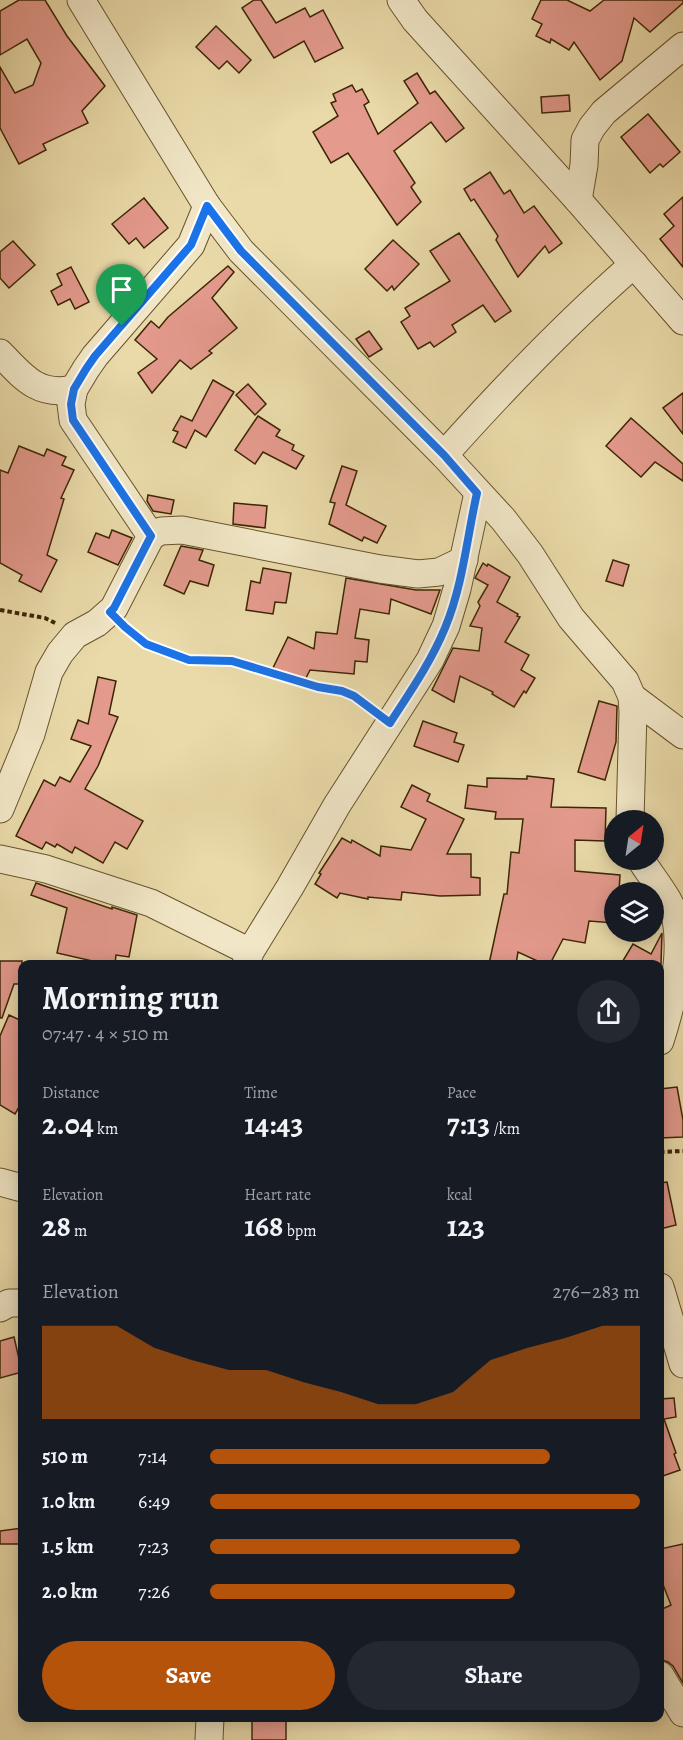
<!DOCTYPE html>
<html lang="en">
<head>
<meta charset="utf-8">
<style>
  :root { --surface:#171b24; --page:#242831; --text:#f1f3f6; --muted:#9ea1a6; --accent:#b45309 }
  body { margin:0; font-family:Alegreya,serif; background:var(--page); color:var(--text); height:100vh; display:flex; flex-direction:column; font-size:22px; white-space:nowrap }
  * { box-sizing:border-box; margin:0 }
  p { font-size:20px; color:var(--muted) }
  .icon { flex:none; width:33px; height:33px; fill:none; stroke:currentColor; stroke-width:2; stroke-linecap:round; stroke-linejoin:round }
  .map { position:relative; flex:1; overflow:hidden }
  .side { position:absolute; left:18px; top:960px; width:646px; height:762px; display:flex; flex-direction:column; background:var(--surface); border-radius:12px; box-shadow:0 3px 15px #0003 }
  .side>* { flex:none }
  .needle { width:39px; rotate:30deg }
  .tools { position:absolute; left:604px; top:810px; display:grid; gap:12px }
  .tools a { display:grid; place-items:center; width:60px; height:60px; border-radius:50%; background:var(--surface); box-shadow:0 3px 15px #0003; font-size:30px }
  .pin { position:absolute; display:grid; place-items:center; width:51px; height:51px; color:#fff; margin:-62px -26px; border-radius:50% 50% 50% 0; rotate:-45deg; box-shadow:0 0 6px #0007 }
  .pin .icon { rotate:45deg }
  .round { display:grid; place-items:center; flex:none; width:63px; height:63px; border-radius:32px; background:var(--page) }
  .summary { display:flex; align-items:center; justify-content:space-between; height:102px; padding:0 24px }
  h1 { font-size:33px; font-weight:600; line-height:45px }
  .stats { display:grid; grid-template-columns:repeat(3,1fr); gap:9px; height:102px; padding:6px 24px }
  .stats div { display:grid; align-content:center }
  .stats b { font-size:30px; font-weight:600 }
  .stats small { font-size:16px; font-weight:400 }
  .stats p { font-size:16px }
  .chart { height:168px; padding:12px 24px }
  .chart p { display:flex; justify-content:space-between }
  .chart svg { width:100%; height:108px; margin-top:6px; fill:var(--accent); opacity:.7 }
  .cta { display:flex; gap:12px; margin-top:auto; padding:12px 24px }
  .cta a { flex:1; height:69px; border-radius:36px; background:var(--accent); color:#fff; font-size:24px; font-weight:600; line-height:69px; text-align:center }
  .cta a+a { background:var(--page); color:var(--text) }
  ul { padding:0 24px; list-style:none; font-size:20px }
  li { display:grid; grid-template-columns:96px 72px 1fr; align-items:center; height:45px }
  li i { height:15px; border-radius:8px; background:var(--accent) }
  .map>svg:first-child { display:block }
  .building { fill:#e49a8d; stroke:#3c2604; stroke-width:1.5 }
  .lines { fill:none; stroke-linecap:round; stroke-linejoin:round }
  .minor-casing { stroke:#68532d; stroke-width:29 }
  .path { stroke:#3c2604; stroke-width:4; stroke-dasharray:4.5 3; stroke-linecap:butt }
  .minor { stroke:#f1e7c7; stroke-width:27 }
  .route-casing { stroke:#fff; stroke-width:12 }
  .route { stroke:#1a73e8; stroke-width:8 }
</style>
</head>
<body>
<div class="map">
<svg width="683" height="1740" viewBox="0 0 683 1740">
  <rect width="100%" height="100%" fill="#eadaa9"/>
  <filter id="stains"><feTurbulence type="fractalNoise" baseFrequency=".00333" numOctaves="4"/><feColorMatrix values="0 0 0 0 .2 0 0 0 0 .09 0 0 0 0 .02 0 0 0 .5 -.17"/></filter>
  <radialGradient id="worn" r=".72"><stop offset=".6" stop-color="#630" stop-opacity="0"/><stop offset="1" stop-color="#630" stop-opacity=".3"/></radialGradient>
  <g class="building">
    <path d="M19,0H45L67,36L105,86L82,111L88,123L43,144L46,150L19,164L0,128V67L15,93L33,85L41,63L27,39L0,55V11Z"/>
    <path d="M254,0H261L276,23L305,8L310,17L323,10L343,48L315,62L304,41L274,58L242,8Z"/>
    <path d="M541,0H567L590,11L604,0H683V3L650,32L634,18L622,61L600,80L574,42L569,50L551,39L550,43L536,36L542,24L532,19Z"/>
    <path d="M216,26L251,60L239,73L227,61L219,69L196,47Z"/>
    <path d="M417,73L430,94L435,91L464,128L446,142L431,122L394,151L415,183L411,187L421,202L397,225L348,153L331,163L313,132L338,116L331,103L336,101L333,94L352,85L356,92L362,89L369,102L364,105L378,134L418,103L404,81Z"/>
    <path d="M569,95L570,111L542,113L541,97Z"/>
    <path d="M648,114L680,152L663,167L660,164L650,173L621,137Z"/>
    <path d="M490,172L504,194L510,190L524,213L534,206L562,243L549,253L545,246L518,277L496,240L498,236L474,199L471,201L464,189Z"/>
    <path d="M683,197V267L660,239L674,226L664,214Z"/>
    <path d="M144,198L168,228L144,248L136,238L129,244L112,224Z"/>
    <path d="M459,233L511,311L495,322L483,305L452,325L456,332L434,347L430,342L418,349L401,322L410,316L405,308L450,281L430,251Z"/>
    <path d="M393,240L419,264L394,290L392,286L387,291L365,269Z"/>
    <path d="M13,241L35,265L9,288L0,278V252Z"/>
    <path d="M228,266L234,272L212,298L237,328L209,351L212,353L191,369L180,360L152,393L138,373L157,359L135,340L151,321L159,328L168,317Z"/>
    <path d="M71,267L89,302L75,309L70,299L58,305L51,291L62,285L57,274Z"/>
    <path d="M369,331L382,349L369,357L356,339Z"/>
    <path d="M213,380L234,392L206,437L195,430L186,448L173,442L178,432L173,430L181,416L192,421Z"/>
    <path d="M248,384L266,404L255,415L236,395Z"/>
    <path d="M683,393V434L663,408Z"/>
    <path d="M258,416L280,430L276,436L294,445L292,450L304,456L296,469L263,452L255,464L235,450Z"/>
    <path d="M631,418L683,464V481L655,462L641,477L606,446Z"/>
    <path d="M19,446L44,456L47,449L66,457L62,465L74,470L61,498L64,499L47,555L57,560L41,592L19,581L22,575L0,563V470L8,473Z"/>
    <path d="M342,466L357,471L346,505L386,526L377,543L364,537L362,541L329,524L335,503L330,502Z"/>
    <path d="M148,495L174,500L171,514L153,511L147,501Z"/>
    <path d="M234,503L267,506L265,528L233,524Z"/>
    <path d="M112,530L132,538L118,565L88,552L96,533L109,538Z"/>
    <path d="M181,546L203,550L199,560L214,565L208,586L190,581L184,594L164,585Z"/>
    <path d="M613,560L629,565L623,586L606,581Z"/>
    <path d="M483,563L487,566L488,564L510,577L497,602L518,614L517,616L520,617L505,642L529,655L521,670L535,678L526,693L524,691L514,707L492,694L493,692L460,676L454,702L432,690L453,648L479,651L482,628L470,626L480,606L478,602L488,585L475,578Z"/>
    <path d="M263,568L291,573L286,603L275,602L273,614L246,610L251,581L260,583Z"/>
    <path d="M346,578L416,590H440L431,614L391,599L389,614L360,609L355,638L369,640L367,662L355,661L354,674L310,670L304,682L273,668L288,637L314,649L316,632L337,634Z"/>
    <path d="M98,677L116,681L109,714L118,717L98,766L85,789L143,821L127,849L115,842L103,863L75,847L72,853L57,844L55,847L46,842L42,849L16,836L44,780L55,786L60,777L70,782L91,746L71,739L78,720L88,724Z"/>
    <path d="M599,701L617,706L616,742L605,780L578,772Z"/>
    <path d="M423,721L457,733L454,742L464,745L458,762L414,746Z"/>
    <path d="M527,776L554,779L551,807L606,808L605,841L575,840V871L620,875L619,892H615V923L589,921L585,943L563,939L550,964H544L518,952L516,964H489L504,894H507L511,852L519,853L523,819H495L496,812L465,808L468,785L487,787V778L527,779Z"/>
    <path d="M412,785L430,794L427,801L464,819L447,854H471V877L480,878V895L440,896L402,892L401,900L368,897V899L340,893L337,898L315,884L321,874L319,873L342,838L351,843L352,840L380,856L381,846L411,850L426,819L401,807Z"/>
    <path d="M36,883L112,909V907L137,915L129,957L116,955L115,964H96L97,962L57,953L67,908L31,895Z"/>
    <path d="M662,933L661,964H621L633,944L651,954Z"/>
    <path d="M0,961H22V984H14L2,1018H0Z"/>
    <path d="M9,1015L22,1021V1102L15,1114L0,1105V1036Z"/>
    <path d="M677,1087L683,1120V1137L660,1138V1089Z"/>
    <path d="M667,1182L676,1225L660,1229V1183Z"/>
    <path d="M14,1337L22,1372L0,1378V1341Z"/>
    <path d="M674,1398L676,1417L664,1419L676,1453L674,1454L680,1470L660,1477V1414H662L660,1399Z"/>
    <path d="M22,1528V1544H0V1531Z"/>
    <path d="M683,1544V1683L673,1666L668,1662L662,1660L660,1655V1610L671,1605L660,1577V1574L663,1573L660,1549Z"/>
    <rect x="252" y="1718" width="34" height="22"/>
  </g>
  <g class="lines">
    <defs>
      <g id="minor">
        <path d="M81,0L207,206L241,251L444,455L503,519L530,554L571,618L625,681L632,697L633,712L630,820"/>
        <path d="M401,0L415,20L578,200L683,321"/>
        <path d="M578,200L584,165L585,140L592,127L604,112L683,46"/>
        <path d="M0,353C23,377 38,397 74,389"/>
        <path d="M444,455C504,388 566,323 634,264"/>
        <path d="M151,536L73,420L71,404L74,389L86,369L95,356L191,245L207,206"/>
        <path d="M632,697L683,735"/>
        <path d="M0,809L31,734L49,672L60,653L75,635L97,623L114,608L151,536L161,531L182,530L380,569L418,574L439,572L464,560"/>
        <path d="M0,859L46,869L151,903L250,952"/>
        <path d="M641,860C652,878 670,898 676,919C683,958 672,1004 660,1041"/>
        <path d="M246,964L250,952L290,887L337,805L430,660L446,626L457,589L478,493"/>
        <path d="M0,1182L22,1188"/>
        <path d="M660,1287L683,1364"/>
        <path d="M0,1308L9,1303H22"/>
        <path d="M660,1675L683,1713"/>
        <path d="M209,1740L210,1718"/>
      </g>
    </defs>
    <use href="#minor" class="minor-casing"/>
    <g class="path">
      <path d="M0,610L45,618L57,624"/>
      <path d="M125,628L146,644L189,660L232,661L318,687L342,691L354,696L373,710"/>
      <path d="M660,1152L683,1151"/>
    </g>
    <use href="#minor" class="minor"/>
  </g>
  <g class="lines">
    <defs>
      <path id="route" d="M207,206L241,251L444,455L477,493C467,537 463,585 445,628C431,662 410,692 390,723L354,696L342,691L318,687L232,661L189,660L146,644L125,627L110,612L114,608L151,536L73,420L71,404L74,389L86,369L95,356L191,245Z"/>
    </defs>
    <use href="#route" class="route-casing"/>
    <use href="#route" class="route"/>
  </g>
  <rect width="100%" height="100%" filter="url(#stains)"/>
  <rect width="100%" height="100%" fill="url(#worn)"/>
</svg>
<div class="tools">
<a><svg class="needle" viewBox="-14 -14 28 28"><path d="M0-13l5 13h-10z" fill="#e53935"/><path d="M0 13l5-13h-10z" fill="#9ea1a6"/></svg></a>
<a><svg class="icon" aria-label="layers" viewBox="0 0 24 24"><path d="M12 4l9 5-9 5-9-5zM3 14l9 5 9-5"/></svg></a>
</div>
<div class="pin" style="left:122px;top:326px;background:#1e9e55"><svg class="icon" aria-label="arrive" viewBox="0 0 24 24"><path d="M6 21V4h12l-3 4 3 4H6"/></svg></div>
<section class="side">
<div class="summary"><div><h1>Morning run</h1><p>07:47 · 4 × 510 m</p></div><a class="round"><svg class="icon" aria-label="share" viewBox="0 0 24 24"><path d="M12 15V3M7 8l5-5 5 5M5 13v7h14v-7"/></svg></a></div>
<div class="stats">
<div><p>Distance</p><b>2.04<small> km</small></b></div>
<div><p>Time</p><b>14:43</b></div>
<div><p>Pace</p><b>7:13<small> /km</small></b></div>
</div>
<div class="stats">
<div><p>Elevation</p><b>28<small> m</small></b></div>
<div><p>Heart rate</p><b>168<small> bpm</small></b></div>
<div><p>kcal</p><b>123</b></div>
</div>
<div class="chart"><p><span>Elevation</span>276–283 m</p>
<svg viewBox="0 0 160 44" preserveAspectRatio="none"><path d="M0 44V6L10 6L20 6L30 15L40 20L50 24L60 24L70 29L80 33L90 38L100 38L110 33L120 20L130 15L140 11L150 6L160 6V44z"/></svg>
</div>
<ul>
<li><b>510 m</b>7:14<i style="width:79%"></i></li>
<li><b>1.0 km</b>6:49<i style="width:100%"></i></li>
<li><b>1.5 km</b>7:23<i style="width:72%"></i></li>
<li><b>2.0 km</b>7:26<i style="width:71%"></i></li>
</ul>
<div class="cta"><a>Save</a><a>Share</a></div>
</section>
</div>
</body>
</html>
